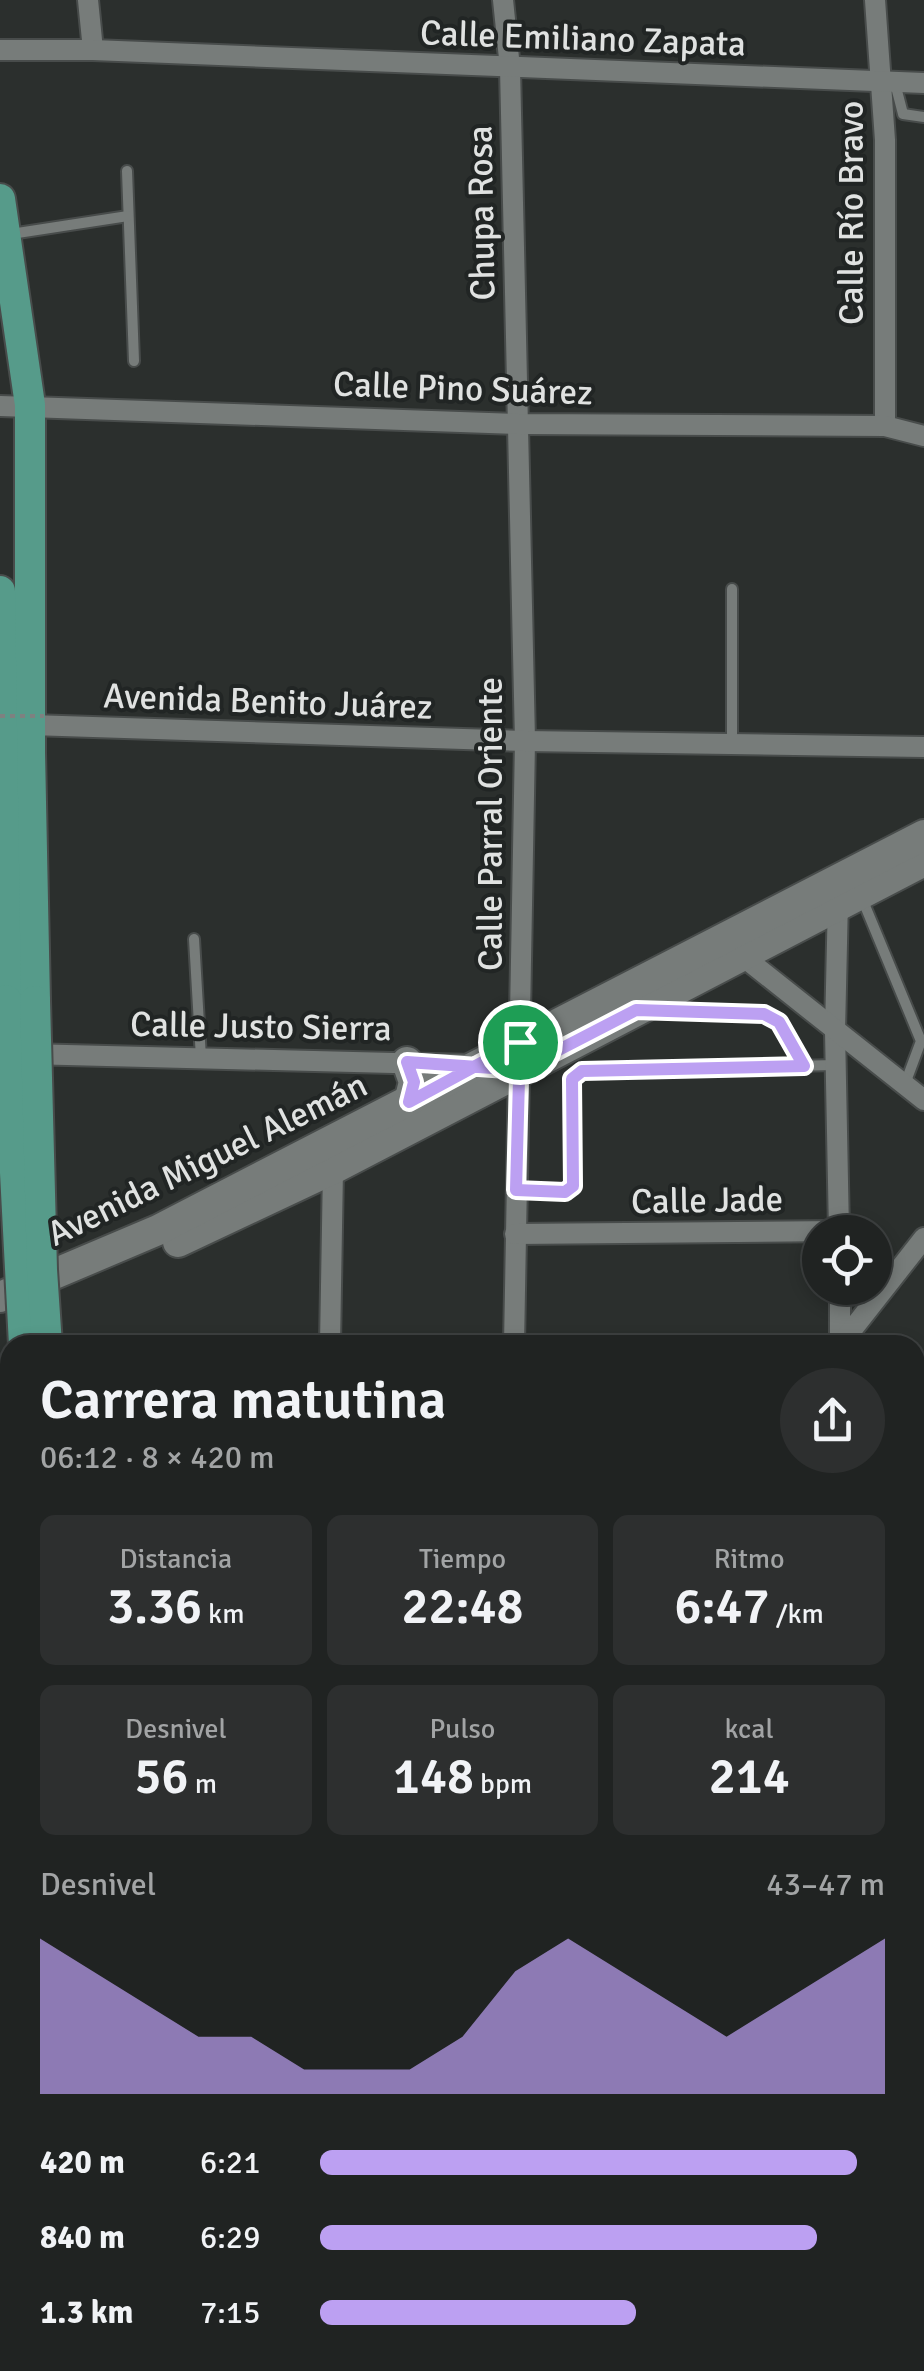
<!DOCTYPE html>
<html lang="es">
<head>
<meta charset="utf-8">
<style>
  :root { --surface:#202322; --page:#2d2f2f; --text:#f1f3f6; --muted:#a2a4a5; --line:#3d4040; --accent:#bca0f2 }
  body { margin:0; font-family:Signika,sans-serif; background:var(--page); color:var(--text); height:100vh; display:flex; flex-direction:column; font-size:38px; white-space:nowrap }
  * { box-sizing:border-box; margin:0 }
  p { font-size:32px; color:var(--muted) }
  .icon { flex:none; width:55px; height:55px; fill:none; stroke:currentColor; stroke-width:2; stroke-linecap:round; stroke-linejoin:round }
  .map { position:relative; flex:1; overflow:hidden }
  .details { position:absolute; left:0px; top:1335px; width:925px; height:1038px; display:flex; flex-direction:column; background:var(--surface); border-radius:30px 30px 0 0; box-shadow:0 5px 15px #0003,0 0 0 2px var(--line) }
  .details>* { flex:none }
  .fabs { position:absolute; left:802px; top:1215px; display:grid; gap:20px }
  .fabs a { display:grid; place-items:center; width:90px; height:90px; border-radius:50%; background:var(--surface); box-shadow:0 5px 15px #0003,0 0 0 2px var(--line); font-size:50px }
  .pin { position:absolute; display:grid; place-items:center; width:85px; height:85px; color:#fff; margin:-42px; border:5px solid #fff; border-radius:50%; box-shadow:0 2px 10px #0007 }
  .round { display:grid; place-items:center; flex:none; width:105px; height:105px; border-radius:52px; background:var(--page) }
  .head { display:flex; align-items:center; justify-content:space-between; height:170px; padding:0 40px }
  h1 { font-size:55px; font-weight:600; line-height:75px }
  .metrics { display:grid; grid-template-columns:repeat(3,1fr); gap:15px; height:170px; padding:10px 40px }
  .metrics div { display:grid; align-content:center; border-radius:15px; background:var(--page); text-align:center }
  .metrics b { font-size:50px; font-weight:600 }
  .metrics small { font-size:28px; font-weight:400 }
  .metrics p { font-size:28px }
  .chart { height:280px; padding:20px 40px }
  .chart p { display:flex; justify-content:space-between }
  .chart svg { width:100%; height:180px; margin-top:10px; fill:var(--accent); opacity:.7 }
  ul { padding:0 40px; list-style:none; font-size:32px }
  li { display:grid; grid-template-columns:160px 120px 1fr; align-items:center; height:75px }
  li i { height:25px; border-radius:12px; background:var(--accent) }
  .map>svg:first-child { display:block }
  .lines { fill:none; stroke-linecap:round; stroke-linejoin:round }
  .lane-casing { stroke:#484c4b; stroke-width:14 }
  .street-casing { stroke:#484c4b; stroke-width:24 }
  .secondary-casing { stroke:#484c4b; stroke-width:34 }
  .primary-casing { stroke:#484c4b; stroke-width:34 }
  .lane { stroke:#777c7a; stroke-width:10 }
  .street { stroke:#777c7a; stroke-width:20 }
  .secondary { stroke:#777c7a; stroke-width:30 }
  .primary { stroke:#569b8a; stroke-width:30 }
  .primary-bridge-casing { stroke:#484c4b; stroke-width:34; stroke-linecap:butt }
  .path-bridge { stroke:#7e8180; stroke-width:4; stroke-dasharray:5 5; stroke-linecap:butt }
  .primary-bridge { stroke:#569b8a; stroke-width:30 }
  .route-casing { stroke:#fff; stroke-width:20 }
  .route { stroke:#bca0f2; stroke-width:12 }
  .labels { text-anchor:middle; stroke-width:8; stroke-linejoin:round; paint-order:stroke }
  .street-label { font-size:35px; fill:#e0e2e1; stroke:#212524 }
</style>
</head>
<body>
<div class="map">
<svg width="924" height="2371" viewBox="0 0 924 2371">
  <rect width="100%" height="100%" fill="#2b2f2d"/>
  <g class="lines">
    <defs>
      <g id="lane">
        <path d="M895,83L903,114L924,117"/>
        <path d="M127,171L134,361"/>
        <path d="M11,234L128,216"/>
        <path d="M732,589V744"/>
        <path d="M861,896L921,1041L905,1084"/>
        <path d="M194,939L201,1058"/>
        <path d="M658,1011L764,1013L779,1022L803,1066"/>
        <path d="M517,1190L565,1192L573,1186L572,1079L582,1071L835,1065"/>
      </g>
      <g id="street">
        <path d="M88,0L93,50"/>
        <path d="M503,0L510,68L525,741L514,1345"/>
        <path d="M875,0L885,140V426"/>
        <path d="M0,50H93L924,83"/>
        <path d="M0,406L519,424L885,426L924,436"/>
        <path d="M33,734L31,725L525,741L924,747"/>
        <path d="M838,899L835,1031L839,1232"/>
        <path d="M736,951L924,1100"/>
        <path d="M27,1054L473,1065"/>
        <path d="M515,1234L839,1231"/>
        <path d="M840,1288V1345"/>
        <path d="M330,1345L333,1169"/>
        <path d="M840,1345L924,1238"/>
        <path d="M918,1544L924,1536"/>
        <path d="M0,1600L10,1595"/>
        <path d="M0,2148L10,2141"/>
        <path d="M915,2191L924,2155"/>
        <path d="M915,2302L924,2306"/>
        <path d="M478,2362L479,2371"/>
        <path d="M782,2362L799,2371"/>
        <path d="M27,2371L33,2362"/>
        <path d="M261,2371L282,2362"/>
        <path d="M870,2371L872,2362"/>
      </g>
      <g id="secondary">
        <path d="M407,1062L414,1082L409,1102"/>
        <path d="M178,1242L333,1169L924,861"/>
        <path d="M0,1297L158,1230L924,835"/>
        <path d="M0,1429L10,1428"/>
        <path d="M0,1617L10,1628"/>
        <path d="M0,1665L10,1677"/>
        <path d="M915,1710L924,1715"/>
        <path d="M0,1978L10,1977"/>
        <path d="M915,2039L924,2041"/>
      </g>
      <g id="primary">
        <path d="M0,199L30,405V752L35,1001"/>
        <path d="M0,591L6,1000"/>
        <path d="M365,2362L369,2371"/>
        <path d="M396,2362L400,2371"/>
      </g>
    </defs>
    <use href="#lane" class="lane-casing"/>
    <use href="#street" class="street-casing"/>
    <use href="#secondary" class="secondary-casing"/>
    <use href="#primary" class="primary-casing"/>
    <use href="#lane" class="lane"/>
    <use href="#street" class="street"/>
    <use href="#secondary" class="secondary"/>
    <use href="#primary" class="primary"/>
    <defs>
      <g id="primary-bridge">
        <path d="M6,1000L24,1345"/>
        <path d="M35,1001L42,1270L47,1345"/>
      </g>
    </defs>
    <use href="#primary-bridge" class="primary-bridge-casing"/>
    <path class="path-bridge" d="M0,716H44"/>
    <use href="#primary-bridge" class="primary-bridge"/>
  </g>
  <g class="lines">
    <defs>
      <path id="route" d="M520,1042L409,1102L414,1082L407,1062L520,1070L636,1010L764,1014L779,1022L804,1066L582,1071L572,1079L573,1186L565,1192L516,1190L520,1042"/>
    </defs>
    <use href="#route" class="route-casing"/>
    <use href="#route" class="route"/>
  </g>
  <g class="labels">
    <g class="street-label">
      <text transform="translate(583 38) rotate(2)" y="12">Calle Emiliano Zapata</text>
      <text transform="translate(481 213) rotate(-91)" y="12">Chupa Rosa</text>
      <text transform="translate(851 213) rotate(-90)" y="12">Calle Río Bravo</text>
      <text transform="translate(463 388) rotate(2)" y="12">Calle Pino Suárez</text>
      <text transform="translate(268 701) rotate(2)" y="12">Avenida Benito Juárez</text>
      <text transform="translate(490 824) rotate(-90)" y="12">Calle Parral Oriente</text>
      <text transform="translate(261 1026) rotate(1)" y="12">Calle Justo Sierra</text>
      <text transform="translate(207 1159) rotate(-26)" y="12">Avenida Miguel Alemán</text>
      <text transform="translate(707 1200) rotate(-1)" y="12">Calle Jade</text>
    </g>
  </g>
</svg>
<div class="fabs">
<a><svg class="icon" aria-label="locate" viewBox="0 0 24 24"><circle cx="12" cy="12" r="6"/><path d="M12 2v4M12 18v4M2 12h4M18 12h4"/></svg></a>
</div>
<div class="pin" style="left:520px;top:1042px;background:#1e9e55"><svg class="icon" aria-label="arrive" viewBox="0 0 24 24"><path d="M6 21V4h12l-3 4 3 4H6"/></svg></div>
<section class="details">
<div class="head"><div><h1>Carrera matutina</h1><p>06:12 · 8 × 420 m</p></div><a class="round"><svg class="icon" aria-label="share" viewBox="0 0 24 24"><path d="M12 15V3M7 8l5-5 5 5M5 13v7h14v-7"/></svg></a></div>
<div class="metrics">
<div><p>Distancia</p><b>3.36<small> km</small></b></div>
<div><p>Tiempo</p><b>22:48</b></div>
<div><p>Ritmo</p><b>6:47<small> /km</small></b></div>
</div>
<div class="metrics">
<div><p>Desnivel</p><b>56<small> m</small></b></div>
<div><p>Pulso</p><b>148<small> bpm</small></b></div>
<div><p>kcal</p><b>214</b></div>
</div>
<div class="chart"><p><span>Desnivel</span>43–47 m</p>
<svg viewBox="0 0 160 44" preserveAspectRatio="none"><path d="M0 44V6L10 14L20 22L30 30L40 30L50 38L60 38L70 38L80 30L90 14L100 6L110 14L120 22L130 30L140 22L150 14L160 6V44z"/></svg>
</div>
<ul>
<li><b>420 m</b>6:21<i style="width:95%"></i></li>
<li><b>840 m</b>6:29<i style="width:88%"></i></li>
<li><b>1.3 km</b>7:15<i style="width:56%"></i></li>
</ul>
</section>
</div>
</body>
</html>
